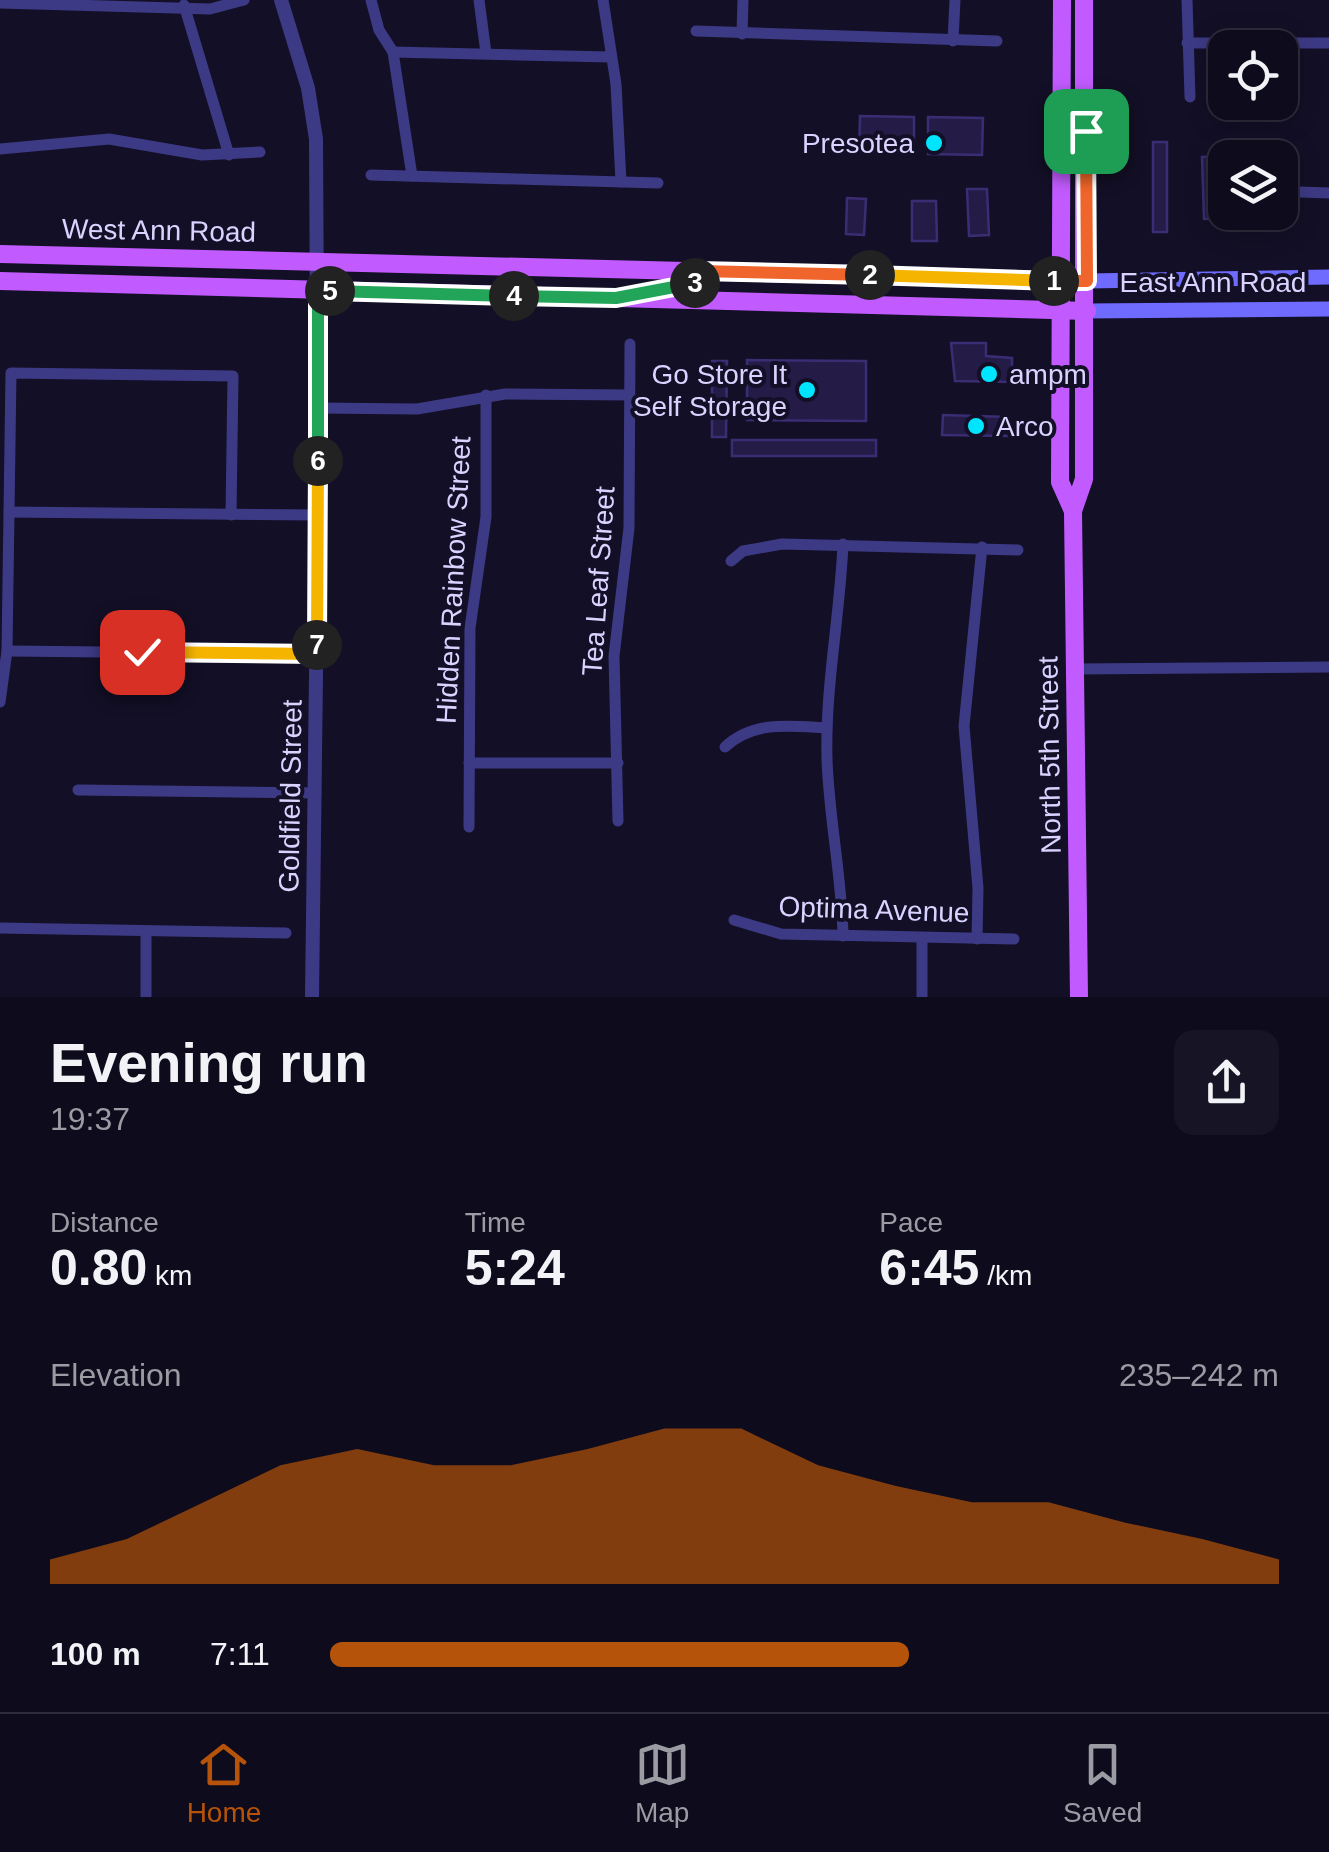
<!DOCTYPE html>
<html lang="en">
<head>
<meta charset="utf-8">
<style>
  :root { --surface:#0e0b1c; --page:#171425; --text:#f1f3f6; --muted:#9b9ba3; --line:#2e2b3b; --accent:#b45309 }
  body { margin:0; font-family:Arial,sans-serif; background:var(--page); color:var(--text); height:100vh; display:flex; flex-direction:column; font-size:38px; white-space:nowrap }
  * { box-sizing:border-box; margin:0 }
  p { font-size:32px; color:var(--muted) }
  .icon { flex:none; width:55px; height:55px; fill:none; stroke:currentColor; stroke-width:2; stroke-linecap:round; stroke-linejoin:round }
  .map { position:relative; height:997px; overflow:hidden }
  .sheet { display:flex; flex-direction:column; background:var(--surface); flex:1 }
  .sheet>* { flex:none }
  .buttons { position:absolute; left:1208px; top:30px; display:grid; gap:20px }
  .buttons a { display:grid; place-items:center; width:90px; height:90px; border-radius:20px; background:var(--surface); box-shadow:0 5px 25px #0003,0 0 0 2px var(--line); font-size:50px }
  .pin { position:absolute; display:grid; place-items:center; width:85px; height:85px; color:#fff; margin:-42px; border-radius:20px; box-shadow:0 5px 15px #0006 }
  .km { position:absolute; width:50px; height:50px; margin:-25px; border-radius:50%; background:#222; color:#fff; font-size:28px; line-height:50px; text-align:center }
  .round { display:grid; place-items:center; flex:none; width:105px; height:105px; border-radius:20px; background:var(--page) }
  .headline { display:flex; align-items:center; justify-content:space-between; height:170px; padding:0 50px }
  h1 { font-size:55px; font-weight:700; line-height:75px }
  .metrics { display:grid; grid-template-columns:repeat(3,1fr); gap:15px; height:170px; padding:10px 50px }
  .metrics div { display:grid; align-content:center }
  .metrics b { font-size:50px; font-weight:700 }
  .metrics small { font-size:28px; font-weight:400 }
  .metrics p { font-size:28px }
  .chart { height:280px; padding:20px 50px }
  .chart p { display:flex; justify-content:space-between }
  .chart svg { width:100%; height:180px; margin-top:10px; fill:var(--accent); opacity:.7 }
  ul { padding:0 50px; list-style:none; font-size:32px }
  li { display:grid; grid-template-columns:160px 120px 1fr; align-items:center; height:75px }
  li i { height:25px; border-radius:12px; background:var(--accent) }
  .tab-bar { display:flex; justify-content:space-around; align-items:center; height:140px; border-top:2px solid var(--line); background:var(--surface); font-size:28px; color:var(--muted) }
  .tab-bar a { display:grid; justify-items:center; gap:5px }
  .tab-bar .current { color:var(--accent) }
  .map>svg:first-child { display:block }
  .building { fill:#241b47; stroke:#3b2d73; stroke-width:2.5 }
  .lines { fill:none; stroke-linecap:round; stroke-linejoin:round }
  .minor { stroke:#3d3a85; stroke-width:11 }
  .tertiary { stroke:#3d3a85; stroke-width:14 }
  .secondary { stroke:#6f6bff; stroke-width:15 }
  .primary { stroke:#c25bff; stroke-width:18 }
  .split-1-casing { stroke:#fff; stroke-width:20 }
  .split-2-casing { stroke:#fff; stroke-width:20 }
  .split-3-casing { stroke:#fff; stroke-width:20 }
  .split-4-casing { stroke:#fff; stroke-width:20 }
  .split-5-casing { stroke:#fff; stroke-width:20 }
  .split-6-casing { stroke:#fff; stroke-width:20 }
  .split-7-casing { stroke:#fff; stroke-width:20 }
  .split-8-casing { stroke:#fff; stroke-width:20 }
  .split-1 { stroke:#f0652b; stroke-width:12 }
  .split-2 { stroke:#f5b400; stroke-width:12 }
  .split-3 { stroke:#f0652b; stroke-width:12 }
  .split-4 { stroke:#22a559; stroke-width:12 }
  .split-5 { stroke:#22a559; stroke-width:12 }
  .split-6 { stroke:#22a559; stroke-width:12 }
  .split-7 { stroke:#f5b400; stroke-width:12 }
  .split-8 { stroke:#f5b400; stroke-width:12 }
  .poi-dot { fill:#00e5ff; stroke:#130f26; stroke-width:4 }
  .labels { text-anchor:middle; stroke-width:8; stroke-linejoin:round; paint-order:stroke }
  .poi-label { font-size:28px; fill:#d9d4ff; stroke:#130f26; text-anchor:end }
  .street-label { font-size:28px; fill:#d9d4ff; stroke:#130f26 }
</style>
</head>
<body>
<div class="map">
<svg width="1329" height="997" viewBox="0 0 1329 997">
  <rect width="100%" height="100%" fill="#130f26"/>
  <g class="building">
    <path d="M860,116L914,117V154L859,153Z"/>
    <path d="M928,117L983,118L982,155L928,154Z"/>
    <rect x="1153" y="142" width="14" height="90"/>
    <path d="M1228,156L1225,212H1230V218L1204,219L1202,157Z"/>
    <path d="M967,189H987L989,235L969,236Z"/>
    <path d="M847,198L866,199L864,235L846,234Z"/>
    <path d="M912,201H936L937,241H912Z"/>
    <path d="M951,343H986V356L1012,358V382L955,381Z"/>
    <path d="M747,360L866,361V421L747,420Z"/>
    <path d="M712,361H727L726,437H712Z"/>
    <path d="M943,415L1009,417V436L942,435Z"/>
    <rect x="732" y="440" width="144" height="16"/>
  </g>
  <g class="lines">
    <g class="minor">
      <path d="M371,0L379,30L393,52L412,176"/>
      <path d="M479,0L486,53"/>
      <path d="M603,0L616,84L621,182"/>
      <path d="M1187,0L1190,97"/>
      <path d="M0,3L210,9L244,0"/>
      <path d="M184,5L229,155"/>
      <path d="M696,31L997,41"/>
      <path d="M742,34L743,0"/>
      <path d="M953,41L955,0"/>
      <path d="M1187,43H1329"/>
      <path d="M393,52L610,57"/>
      <path d="M0,149L109,139L202,155L260,152"/>
      <path d="M371,175L658,183"/>
      <path d="M1300,192L1329,193"/>
      <path d="M318,408L417,409L505,394L630,395"/>
      <path d="M9,512L318,515"/>
      <path d="M731,561L743,551L782,544L1018,550"/>
      <path d="M7,651L317,654"/>
      <path d="M1075,669L1329,667"/>
      <path d="M0,702L7,651L11,373L233,376L231,515"/>
      <path d="M725,747C754,720 791,726 827,728"/>
      <path d="M469,763H618"/>
      <path d="M78,790L316,793"/>
      <path d="M618,821L614,656L629,528L630,344"/>
      <path d="M469,827L470,628L486,517V395"/>
      <path d="M734,920L781,934L1014,939"/>
      <path d="M0,928L286,933"/>
      <path d="M146,931V997"/>
      <path d="M843,936C842,877 829,819 827,759C825,687 840,616 843,544"/>
      <path d="M977,939L978,888L964,726L982,547"/>
      <path d="M922,997V938"/>
    </g>
    <path class="tertiary" d="M281,0L308,88L316,139L318,515L312,997"/>
    <g class="secondary">
      <path d="M1087,281L1329,277"/>
      <path d="M1087,311L1329,309"/>
    </g>
    <g class="primary">
      <path d="M1062,0L1060,482L1073,511"/>
      <path d="M0,254L1087,281"/>
      <path d="M0,281L1087,311"/>
      <path d="M656,291L696,282L699,271"/>
      <path d="M1079,997L1073,511L1084,479V0"/>
    </g>
  </g>
  <g class="lines">
    <defs>
      <path id="split-1" d="M1054,281H1087L1086,131"/>
      <path id="split-2" d="M870,275L1054,281"/>
      <path id="split-3" d="M695,283L699,271L870,275"/>
      <path id="split-4" d="M514,296L616,298L695,283"/>
      <path id="split-5" d="M330,291L514,296"/>
      <path id="split-6" d="M318,461V290L330,291"/>
      <path id="split-7" d="M317,645L318,461"/>
      <path id="split-8" d="M142,652L317,654V645"/>
    </defs>
    <use href="#split-1" class="split-1-casing"/>
    <use href="#split-2" class="split-2-casing"/>
    <use href="#split-3" class="split-3-casing"/>
    <use href="#split-4" class="split-4-casing"/>
    <use href="#split-5" class="split-5-casing"/>
    <use href="#split-6" class="split-6-casing"/>
    <use href="#split-7" class="split-7-casing"/>
    <use href="#split-8" class="split-8-casing"/>
    <use href="#split-1" class="split-1"/>
    <use href="#split-2" class="split-2"/>
    <use href="#split-3" class="split-3"/>
    <use href="#split-4" class="split-4"/>
    <use href="#split-5" class="split-5"/>
    <use href="#split-6" class="split-6"/>
    <use href="#split-7" class="split-7"/>
    <use href="#split-8" class="split-8"/>
  </g>
  <g class="poi-dot">
    <circle cx="934" cy="143" r="10"/>
    <circle cx="989" cy="374" r="10"/>
    <circle cx="807" cy="390" r="10"/>
    <circle cx="976" cy="426" r="10"/>
  </g>
  <g class="labels">
    <g class="poi-label">
      <text x="914" y="153">Presotea</text>
      <text x="787" y="384">Go Store It<tspan x="787" dy="32">Self Storage</tspan></text>
      <text x="1009" y="384" text-anchor="start">ampm</text>
      <text x="996" y="436" text-anchor="start">Arco</text>
    </g>
    <g class="street-label">
      <text transform="translate(159 230) rotate(1)" y="10">West Ann Road</text>
      <text x="1213" y="292">East Ann Road</text>
      <text transform="translate(453 580) rotate(-87)" y="10">Hidden Rainbow Street</text>
      <text transform="translate(598 581) rotate(-86)" y="10">Tea Leaf Street</text>
      <text transform="translate(1049 755) rotate(-91)" y="10">North 5th Street</text>
      <text transform="translate(290 796) rotate(-89)" y="10">Goldfield Street</text>
      <text transform="translate(874 909) rotate(2)" y="10">Optima Avenue</text>
    </g>
  </g>
</svg>
<div class="buttons">
<a><svg class="icon" aria-label="locate" viewBox="0 0 24 24"><circle cx="12" cy="12" r="6"/><path d="M12 2v4M12 18v4M2 12h4M18 12h4"/></svg></a>
<a><svg class="icon" aria-label="layers" viewBox="0 0 24 24"><path d="M12 4l9 5-9 5-9-5zM3 14l9 5 9-5"/></svg></a>
</div>
<div class="pin" style="left:1086px;top:131px;background:#1e9e55"><svg class="icon" aria-label="arrive" viewBox="0 0 24 24"><path d="M6 21V4h12l-3 4 3 4H6"/></svg></div>
<div class="pin" style="left:142px;top:652px;background:#d93025"><svg class="icon" aria-label="check" viewBox="0 0 24 24"><path d="M5 12l5 5 9-10"/></svg></div>
<b class="km" style="left:1054px;top:281px">1</b>
<b class="km" style="left:870px;top:275px">2</b>
<b class="km" style="left:695px;top:283px">3</b>
<b class="km" style="left:514px;top:296px">4</b>
<b class="km" style="left:330px;top:291px">5</b>
<b class="km" style="left:318px;top:461px">6</b>
<b class="km" style="left:317px;top:645px">7</b>
</div>
<section class="sheet">
<div class="headline"><div><h1>Evening run</h1><p>19:37</p></div><a class="round"><svg class="icon" aria-label="share" viewBox="0 0 24 24"><path d="M12 15V3M7 8l5-5 5 5M5 13v7h14v-7"/></svg></a></div>
<div class="metrics">
<div><p>Distance</p><b>0.80<small> km</small></b></div>
<div><p>Time</p><b>5:24</b></div>
<div><p>Pace</p><b>6:45<small> /km</small></b></div>
</div>
<div class="chart"><p><span>Elevation</span>235–242 m</p>
<svg viewBox="0 0 160 44" preserveAspectRatio="none"><path d="M0 44V38L10 33L20 24L30 15L40 11L50 15L60 15L70 11L80 6L90 6L100 15L110 20L120 24L130 24L140 29L150 33L160 38V44z"/></svg>
</div>
<ul>
<li><b>100 m</b>7:11<i style="width:61%"></i></li>
</ul>
</section>
<nav class="tab-bar">
<a class="current"><svg class="icon" aria-label="home" viewBox="0 0 24 24"><path d="M3 11l9-7 9 7M6 9v11h12V9"/></svg>Home</a>
<a><svg class="icon" aria-label="map" viewBox="0 0 24 24"><path d="M3 6l6-2 6 2 6-2v14l-6 2-6-2-6 2zM9 4v14M15 6v14"/></svg>Map</a>
<a><svg class="icon" aria-label="saved" viewBox="0 0 24 24"><path d="M7 4h10v16l-5-4-5 4z"/></svg>Saved</a>
</nav>
</body>
</html>
